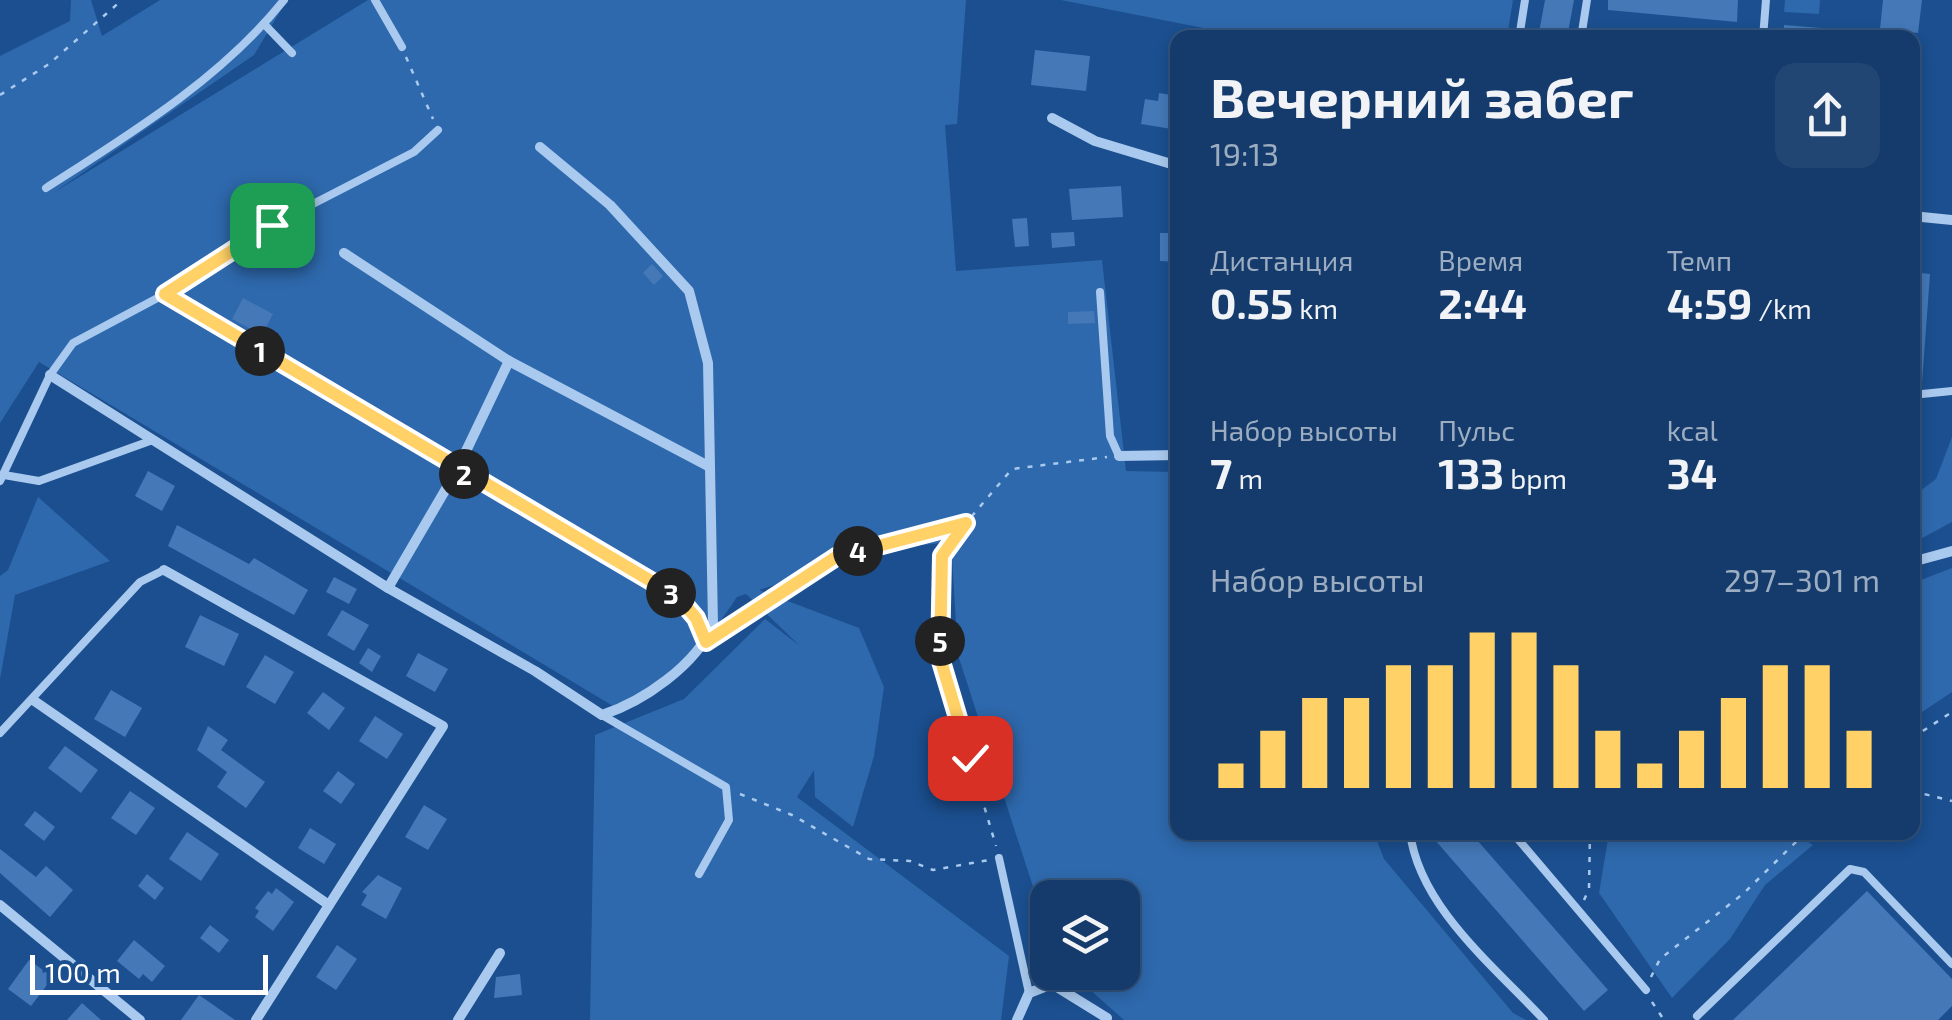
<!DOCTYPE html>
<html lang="ru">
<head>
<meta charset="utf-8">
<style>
  :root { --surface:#143b6b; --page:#214673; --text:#f1f3f6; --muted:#9dadc1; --line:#33557e; --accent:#ffd166 }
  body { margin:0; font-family:"Exo 2",sans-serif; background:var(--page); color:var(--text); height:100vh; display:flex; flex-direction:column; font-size:38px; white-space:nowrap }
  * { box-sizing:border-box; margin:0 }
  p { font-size:32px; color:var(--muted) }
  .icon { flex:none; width:55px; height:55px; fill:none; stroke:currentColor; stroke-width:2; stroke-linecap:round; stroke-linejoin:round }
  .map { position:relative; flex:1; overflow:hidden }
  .sheet { position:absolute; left:1170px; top:30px; width:750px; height:810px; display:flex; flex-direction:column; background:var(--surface); border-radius:20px; box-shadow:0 5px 15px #0003,0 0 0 2px var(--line) }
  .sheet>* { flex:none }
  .tools { position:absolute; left:1030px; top:880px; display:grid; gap:20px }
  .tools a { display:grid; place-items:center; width:110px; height:110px; border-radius:20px; background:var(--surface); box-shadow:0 5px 15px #0003,0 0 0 2px var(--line); font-size:50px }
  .scale { position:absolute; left:30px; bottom:25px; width:238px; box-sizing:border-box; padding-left:10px; border:5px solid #fff; border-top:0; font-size:28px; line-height:35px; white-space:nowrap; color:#fff; -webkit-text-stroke:8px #1b4f8f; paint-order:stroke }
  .pin { position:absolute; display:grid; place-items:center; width:85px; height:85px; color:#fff; margin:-42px; border-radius:20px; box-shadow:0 5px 15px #0006 }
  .km { position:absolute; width:50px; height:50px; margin:-25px; border-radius:50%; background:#222; color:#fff; font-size:28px; line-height:50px; text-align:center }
  .round { display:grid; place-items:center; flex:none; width:105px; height:105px; border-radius:20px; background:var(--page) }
  .overview { display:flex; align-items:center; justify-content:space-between; height:170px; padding:0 40px }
  h1 { font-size:55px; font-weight:700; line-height:75px }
  .stats { display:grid; grid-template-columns:repeat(3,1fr); gap:15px; height:170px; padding:10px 40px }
  .stats div { display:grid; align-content:center }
  .stats b { font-size:42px; font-weight:700 }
  .stats small { font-size:28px; font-weight:400 }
  .stats p { font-size:28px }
  .chart { height:280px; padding:20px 40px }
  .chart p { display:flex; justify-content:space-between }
  .chart svg { width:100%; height:180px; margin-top:10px; stroke:var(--accent); stroke-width:6 }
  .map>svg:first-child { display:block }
  .green { fill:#2e69ad }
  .building { fill:#4478b7 }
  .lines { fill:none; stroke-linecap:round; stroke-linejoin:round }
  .path { stroke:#a9c9ee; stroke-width:2.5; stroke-dasharray:5 8; stroke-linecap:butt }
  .service { stroke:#a9c9ee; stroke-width:8 }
  .minor { stroke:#a9c9ee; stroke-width:10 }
  .route-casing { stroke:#fff; stroke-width:20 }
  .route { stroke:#ffd166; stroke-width:12 }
</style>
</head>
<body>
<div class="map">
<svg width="1952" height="1020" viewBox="0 0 1952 1020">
  <rect width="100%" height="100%" fill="#1b4f8f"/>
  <g class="green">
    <path d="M71,0H91L102,36L160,0H287L254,55L53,193L368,0H966L957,124L945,125L956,271L1102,260L1126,471L1177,472L1178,832L1374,833L1384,859L1513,1013L1526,1020H1124L1071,973L1122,972V898H1048L1047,930L958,655L951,542L884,549L759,590L859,628L884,687L874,756L853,827L815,797L814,770L797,797L1009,956L1001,1020H590L595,735L684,699L765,619L800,646L746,594L737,597C709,640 667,688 618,709L39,362L0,423V56L70,21Z"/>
    <path d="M1061,0H1513L1507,37H1249Z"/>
    <path d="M1785,0H1820L1819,14L1784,12Z"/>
    <path d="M1952,437V522L1913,543V496L1936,479Z"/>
    <path d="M38,497L110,561L15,595L0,679V576L8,570Z"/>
    <path d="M1952,568V692L1913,718V583Z"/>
    <path d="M1609,833H1793L1813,845L1765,885L1730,939L1672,998L1599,893Z"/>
  </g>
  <g class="building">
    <path d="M1545,0H1574L1567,38H1538Z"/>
    <path d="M1608,0H1738L1737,22L1608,10Z"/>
    <path d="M1883,0H1922L1918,33L1880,29Z"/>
    <path d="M1784,25L1821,28L1820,38H1783Z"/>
    <path d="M1035,50L1090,56L1086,91L1031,85Z"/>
    <path d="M1159,93L1178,96V130L1141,124L1145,99L1158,101Z"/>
    <path d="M1121,186L1123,217L1072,220L1069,189Z"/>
    <path d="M1027,218L1029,246L1015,247L1012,219Z"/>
    <path d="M1074,232L1075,246L1052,248L1051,233Z"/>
    <path d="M1160,233H1178V262L1160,261Z"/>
    <path d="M652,264L663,276L654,285L643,273Z"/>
    <path d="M1912,272L1930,274L1922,383H1912Z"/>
    <path d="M243,298L273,314L262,335L232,319Z"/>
    <path d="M1094,311L1095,323L1068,324V312Z"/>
    <path d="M148,471L175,486L162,511L135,496Z"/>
    <path d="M177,525L249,564L254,558L308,590L294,615L168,546Z"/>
    <path d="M334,577L357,589L349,604L326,592Z"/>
    <path d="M342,610L369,625L354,651L327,635Z"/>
    <path d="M200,615L239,634L224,666L185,647Z"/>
    <path d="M368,648L381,656L372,672L359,663Z"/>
    <path d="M418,653L448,669L435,692L406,676Z"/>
    <path d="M265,655L294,672L275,704L246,687Z"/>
    <path d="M111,690L142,708L125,737L94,719Z"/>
    <path d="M323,692L345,708L329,730L307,713Z"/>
    <path d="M375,716L403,734L387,759L359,741Z"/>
    <path d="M208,726L228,740L221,750L265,782L246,808L217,787L227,772L197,750Z"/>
    <path d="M65,746L98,770L81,793L48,768Z"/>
    <path d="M338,771L355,784L341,804L323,791Z"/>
    <path d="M130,791L155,808L136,835L111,818Z"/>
    <path d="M424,805L447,819L428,850L405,837Z"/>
    <path d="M35,811L55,827L44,841L24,825Z"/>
    <path d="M310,828L336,844L324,864L298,848Z"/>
    <path d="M187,832L219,854L201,881L169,859Z"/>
    <path d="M1428,832H1470L1608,990L1584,1011Z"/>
    <path d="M0,849L36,877L46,866L73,890L50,917L0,873Z"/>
    <path d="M147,874L164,888L155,900L138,886Z"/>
    <path d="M378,875L402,888L386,919L361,905L367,895L362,892Z"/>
    <path d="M276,888L294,902L273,931L255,917L259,911L255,908L268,891L272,894Z"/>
    <path d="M1867,891L1952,979V1006L1938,1020H1733Z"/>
    <path d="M210,925L229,940L219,953L200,938Z"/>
    <path d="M134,940L165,966L152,982L143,974L139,979L117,961Z"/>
    <path d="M337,945L357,959L336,990L316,977Z"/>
    <path d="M29,960L53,977L31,1006L8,989Z"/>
    <path d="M520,974L522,995L494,998L496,977Z"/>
    <path d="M199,995L235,1020H181Z"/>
    <path d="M82,1003L101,1020H67Z"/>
  </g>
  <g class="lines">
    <g class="path">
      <path d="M406,57L433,119"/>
      <path d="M0,95L49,64L122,0"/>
      <path d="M966,523L942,556L940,658L996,846"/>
      <path d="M727,628L836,557L966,523L1012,469L1107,457"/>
      <path d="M1912,738L1952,712"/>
      <path d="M1912,791L1952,801"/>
      <path d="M740,794L792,815L869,859L910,861L933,870L989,860"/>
      <path d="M1584,900L1589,889L1590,832"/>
      <path d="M1651,977L1660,959L1744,893L1806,832"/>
      <path d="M1652,1002L1664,1020"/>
    </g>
    <g class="service">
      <path d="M375,0L402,47"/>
      <path d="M265,25L292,53"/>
      <path d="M1519,38L1525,0"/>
      <path d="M1581,38L1587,0"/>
      <path d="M1763,38L1766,0"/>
      <path d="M46,188C129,135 222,78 284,0"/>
      <path d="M1100,292L1110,436L1119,456"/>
      <path d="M1912,395L1952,391"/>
      <path d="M4,475L39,481L150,441"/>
      <path d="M0,481L50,375L73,343L165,294L272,225L414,152L438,130"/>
      <path d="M602,715L726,787L729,820L699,874"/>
      <path d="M0,733L140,582L164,570"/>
      <path d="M1410,832C1419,907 1495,967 1544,1020"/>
      <path d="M1512,832L1646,990"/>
      <path d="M999,858L1029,993"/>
      <path d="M1697,1016L1850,869L1864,872L1952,964"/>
    </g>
    <g class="minor">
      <path d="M1052,118L1095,141L1178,166"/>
      <path d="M1912,216L1952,220"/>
      <path d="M344,253L509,361L710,467L708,363L689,291L610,205L540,147"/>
      <path d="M509,361L457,470L678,597L696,618L706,642"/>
      <path d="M50,375L388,588L457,470L165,294"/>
      <path d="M1119,456L1178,455"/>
      <path d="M1912,562L1952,551"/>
      <path d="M164,570L443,726L256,1020"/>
      <path d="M388,588L535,671L602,715C642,702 697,665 713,624L710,467"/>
      <path d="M33,700L329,905"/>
      <path d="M0,905L140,1020"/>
      <path d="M458,1020L500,953"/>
      <path d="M1017,1020L1029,993L1052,984L1107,1018"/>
    </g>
  </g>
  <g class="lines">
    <defs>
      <path id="route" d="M272,225L165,294L678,597L696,618L706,642L836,557L966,523L942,556L940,658L970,758"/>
    </defs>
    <use href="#route" class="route-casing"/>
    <use href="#route" class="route"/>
  </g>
</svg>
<div class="tools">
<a><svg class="icon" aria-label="layers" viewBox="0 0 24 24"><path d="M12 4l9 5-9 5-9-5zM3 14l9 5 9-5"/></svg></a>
</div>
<div class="scale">100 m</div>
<div class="pin" style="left:272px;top:225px;background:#1e9e55"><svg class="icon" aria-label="arrive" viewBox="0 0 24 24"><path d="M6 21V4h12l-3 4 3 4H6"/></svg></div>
<div class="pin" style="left:970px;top:758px;background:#d93025"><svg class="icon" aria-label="check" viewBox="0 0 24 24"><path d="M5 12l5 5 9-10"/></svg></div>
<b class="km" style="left:260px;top:351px">1</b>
<b class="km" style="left:464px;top:474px">2</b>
<b class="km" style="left:671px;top:593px">3</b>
<b class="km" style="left:858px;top:551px">4</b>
<b class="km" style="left:940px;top:641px">5</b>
<section class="sheet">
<div class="overview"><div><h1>Вечерний забег</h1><p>19:13</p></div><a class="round"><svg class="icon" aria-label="share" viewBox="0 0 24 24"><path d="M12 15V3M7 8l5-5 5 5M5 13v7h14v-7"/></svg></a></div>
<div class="stats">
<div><p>Дистанция</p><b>0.55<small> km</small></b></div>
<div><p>Время</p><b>2:44</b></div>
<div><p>Темп</p><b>4:59<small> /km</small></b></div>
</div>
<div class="stats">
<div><p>Набор высоты</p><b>7<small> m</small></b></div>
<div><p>Пульс</p><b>133<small> bpm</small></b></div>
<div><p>kcal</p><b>34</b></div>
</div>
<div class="chart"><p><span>Набор высоты</span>297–301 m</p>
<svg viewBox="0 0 160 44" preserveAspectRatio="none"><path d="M5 44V38M15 44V30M25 44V22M35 44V22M45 44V14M55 44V14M65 44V6M75 44V6M85 44V14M95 44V30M105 44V38M115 44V30M125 44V22M135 44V14M145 44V14M155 44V30"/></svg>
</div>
</section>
</div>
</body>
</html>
